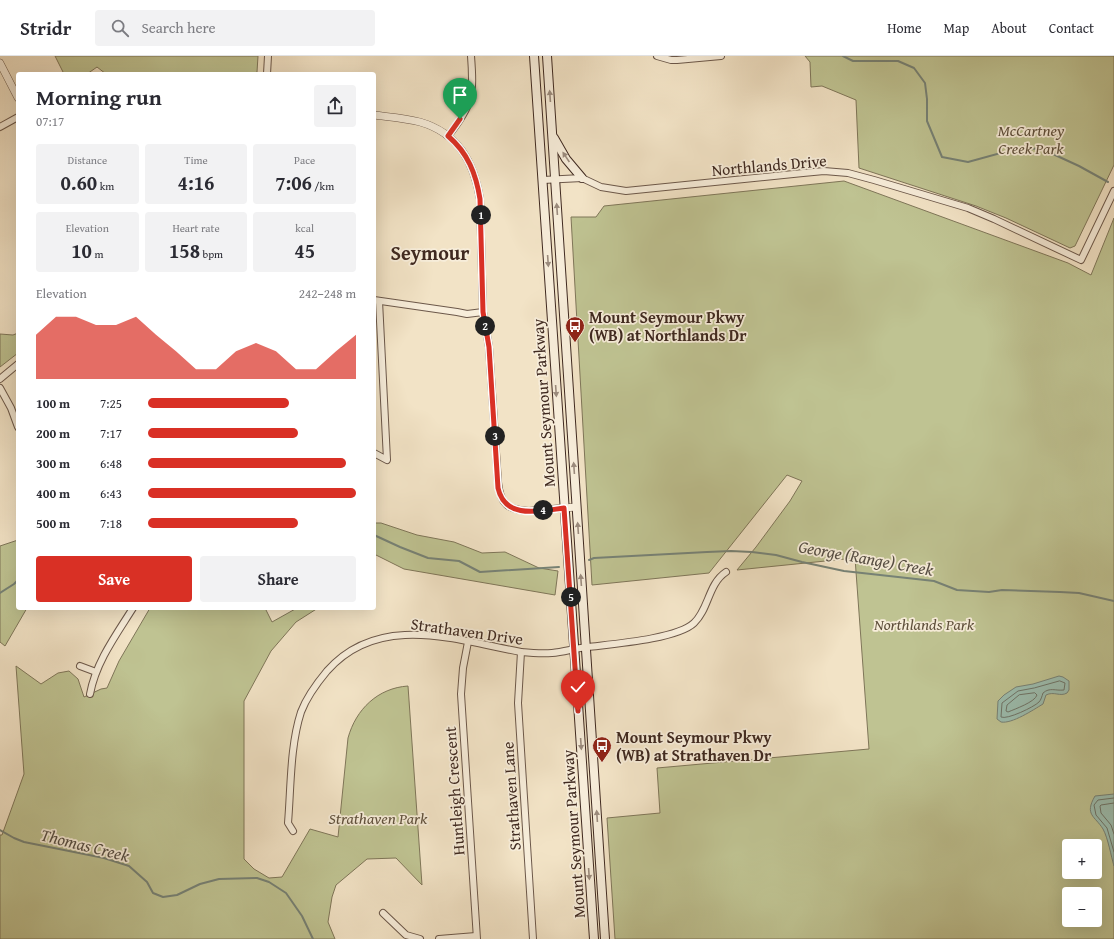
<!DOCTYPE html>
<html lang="en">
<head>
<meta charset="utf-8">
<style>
  :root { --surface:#fff; --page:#f2f2f3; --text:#2b2b33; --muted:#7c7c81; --line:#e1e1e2; --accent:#d93025 }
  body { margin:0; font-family:"Gentium Book Plus",serif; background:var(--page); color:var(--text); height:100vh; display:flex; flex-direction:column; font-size:15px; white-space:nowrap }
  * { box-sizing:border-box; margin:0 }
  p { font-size:13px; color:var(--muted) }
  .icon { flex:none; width:22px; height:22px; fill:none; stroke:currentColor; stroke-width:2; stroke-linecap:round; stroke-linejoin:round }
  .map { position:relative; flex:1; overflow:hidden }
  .drawer { position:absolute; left:16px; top:16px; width:360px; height:538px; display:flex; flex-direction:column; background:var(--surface); border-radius:4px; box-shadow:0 4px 16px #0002 }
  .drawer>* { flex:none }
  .buttons { position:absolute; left:1062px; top:783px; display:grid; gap:8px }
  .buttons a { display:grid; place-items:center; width:40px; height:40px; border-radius:4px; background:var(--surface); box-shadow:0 4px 16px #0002; font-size:20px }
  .pin { position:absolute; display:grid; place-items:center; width:34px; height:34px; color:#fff; margin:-41px -17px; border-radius:50% 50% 50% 0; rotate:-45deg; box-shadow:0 0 4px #0007 }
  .pin .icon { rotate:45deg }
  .km { position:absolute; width:20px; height:20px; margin:-10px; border-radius:50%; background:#222; color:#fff; font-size:11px; line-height:20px; text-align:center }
  .round { display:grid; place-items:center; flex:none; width:42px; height:42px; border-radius:4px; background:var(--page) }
  .overview { display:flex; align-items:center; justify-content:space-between; height:68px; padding:0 20px }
  h1 { font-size:22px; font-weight:700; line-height:30px }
  .metrics { display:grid; grid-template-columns:repeat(3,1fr); gap:6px; height:68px; padding:4px 20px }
  .metrics div { display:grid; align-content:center; border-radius:4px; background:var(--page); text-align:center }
  .metrics b { font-size:20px; font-weight:700 }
  .metrics small { font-size:11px; font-weight:400 }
  .metrics p { font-size:11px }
  .chart { height:112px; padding:8px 20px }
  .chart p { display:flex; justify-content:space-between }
  .chart svg { width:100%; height:72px; margin-top:4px; fill:var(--accent); opacity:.7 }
  .primary-button { display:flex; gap:8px; margin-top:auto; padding:8px 20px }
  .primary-button a { flex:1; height:46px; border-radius:4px; background:var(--accent); color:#fff; font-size:16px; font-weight:700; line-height:46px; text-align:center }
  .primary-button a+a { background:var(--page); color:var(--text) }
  ul { padding:0 20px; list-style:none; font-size:13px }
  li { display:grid; grid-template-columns:64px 48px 1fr; align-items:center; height:30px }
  li i { height:10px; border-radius:5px; background:var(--accent) }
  header { display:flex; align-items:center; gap:24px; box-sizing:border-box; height:56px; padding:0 20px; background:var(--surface); border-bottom:1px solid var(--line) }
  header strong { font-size:19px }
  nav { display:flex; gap:22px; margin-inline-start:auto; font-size:14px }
  .search { width:280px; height:36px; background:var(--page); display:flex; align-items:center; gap:10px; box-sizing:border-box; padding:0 14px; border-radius:4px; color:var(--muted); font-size:15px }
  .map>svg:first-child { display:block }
  .green { fill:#bfc392; stroke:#7f7659; fill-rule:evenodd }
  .water { fill:#9cbeb0; stroke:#778276 }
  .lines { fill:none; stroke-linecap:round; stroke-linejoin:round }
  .shore { stroke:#6e7468; stroke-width:1 }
  .stream { stroke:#778276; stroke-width:2 }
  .minor-casing { stroke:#6c584a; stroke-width:8 }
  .tertiary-casing { stroke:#6c584a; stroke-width:8 }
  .secondary-casing { stroke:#3f2920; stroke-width:10 }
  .minor { stroke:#f7edda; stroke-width:6 }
  .tertiary { stroke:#f7edda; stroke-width:7 }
  .secondary { stroke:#f7edda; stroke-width:8 }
  .oneway { fill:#9b8b7d }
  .route-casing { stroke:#fff; stroke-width:8 }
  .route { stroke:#d93025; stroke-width:5 }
  .labels { text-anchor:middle; stroke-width:3.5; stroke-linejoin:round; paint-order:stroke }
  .park-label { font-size:16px; font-style:italic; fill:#5f503c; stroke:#f7edda }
  .street-label { font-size:16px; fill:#3f2920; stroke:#f7edda }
  .poi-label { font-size:16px; font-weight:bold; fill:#3f2920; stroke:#f7edda; text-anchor:start }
  .water-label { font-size:17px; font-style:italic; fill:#564e44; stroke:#f7edda }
  .district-label { font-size:20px; font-weight:bold; fill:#3f2920; stroke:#f7edda }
</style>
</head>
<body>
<header>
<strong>Stridr</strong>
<div class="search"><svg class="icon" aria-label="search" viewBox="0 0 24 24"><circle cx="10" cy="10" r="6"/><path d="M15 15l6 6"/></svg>Search here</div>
<nav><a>Home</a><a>Map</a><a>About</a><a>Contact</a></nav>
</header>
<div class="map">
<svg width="1114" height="883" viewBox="0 0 1114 883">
  <rect width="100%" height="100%" fill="#f2e3c6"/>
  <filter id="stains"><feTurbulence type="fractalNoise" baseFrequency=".005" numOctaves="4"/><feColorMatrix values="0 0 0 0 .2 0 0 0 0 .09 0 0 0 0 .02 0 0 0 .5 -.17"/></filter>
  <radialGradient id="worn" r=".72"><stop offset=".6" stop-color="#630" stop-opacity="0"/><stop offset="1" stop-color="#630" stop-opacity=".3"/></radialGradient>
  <g class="green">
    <path d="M55,0H258L257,16L254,18H106L97,11L87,18H64Z"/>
    <path d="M805,0H1114V109L1075,190L1070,192L1006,162L976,150L859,112L856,44L822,30L811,31L810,6Z"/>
    <path d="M844,125L1068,207L1091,219L1114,162V883H615L607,762L660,757L657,712L869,693L855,502L737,514L756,491L790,445L802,425L787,419L709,517L592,529L571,161H596L604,150ZM1069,790H1095V816H1069ZM1069,838H1095V864H1069Z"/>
    <path d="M18,277V297L0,311V278L13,279Z"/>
    <path d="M374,467H381L417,479L454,486L482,497L505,496L539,512L558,515L555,539L404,513L374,498Z"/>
    <path d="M18,484V552H27L5,590L0,586V490Z"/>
    <path d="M150,552H265L272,566L297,552H318L296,566L271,595L244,645V803L254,813L269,822L282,821L310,773L338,781L348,682C356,653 378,632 408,630L422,829L396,802L367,803L336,829L332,841L328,866L335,883H0V779H2L24,718L16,610L41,628L58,617L69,615L78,623L84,641L101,633L107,632L119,605Z"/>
  </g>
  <g class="water">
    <path d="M1059,620L1063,621L1069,625V634L1067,637C1060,641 1054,635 1046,639L1043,648C1033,654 1012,668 1001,666L997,663L998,645L1004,639L1016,631L1033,628Z"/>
    <path d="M1114,738V810C1111,800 1108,782 1103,773C1095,760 1084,759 1095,740Z"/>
  </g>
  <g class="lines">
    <g class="shore">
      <path d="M1060,625L1065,627L1064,634C1055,635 1050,631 1043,637C1042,640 1041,644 1039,646C1034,651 1007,664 1001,661L1002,647L1018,635L1034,632Z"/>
      <path d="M1035,637L1037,639C1035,646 1015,653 1008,656L1006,655L1007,649L1019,639Z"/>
      <path d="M1114,742L1098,744L1094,749L1096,759L1107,772L1114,796"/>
      <path d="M1114,747L1101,749L1100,750L1101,757L1111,769L1114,778"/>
    </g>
    <g class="stream">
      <path d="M843,0L853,5H898L914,12L925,27L927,43V65L942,101L968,106L1019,92L1042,93L1079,110L1108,126"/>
      <path d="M374,479L400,491L428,502L459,505L480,516L559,511"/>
      <path d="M589,504L594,502L707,496L731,495L752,496L776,499L802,506L844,515L934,525L957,534L989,536L1002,534L1060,536L1079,537L1114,545"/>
      <path d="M0,537L14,528L18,524"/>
      <path d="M0,774L14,782L24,786L104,802L129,810L147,826L153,837L163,841L177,839L200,828L219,823L257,822L269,826L286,837L302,860L313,883"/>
    </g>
    <defs>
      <g id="minor">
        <path d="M657,0L671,4H677L721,0"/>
        <path d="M267,18L268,0"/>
        <path d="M0,71L18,61"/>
        <path d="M448,80C473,49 474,39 471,0"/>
        <path d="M543,124L582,122L601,131L626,135L803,117L824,115L848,117L874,124L968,152L994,163L1081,204L1114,135"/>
        <path d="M374,244L457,256L467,258L483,256"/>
        <path d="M0,323L18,308"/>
        <path d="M0,332L11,352L18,371"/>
        <path d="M374,397L387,404L379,245"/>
        <path d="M468,586L463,612L461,638L477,883"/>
        <path d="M521,596L518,647L533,883"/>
        <path d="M80,610L96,616"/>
        <path d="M90,638C96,606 116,579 133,552"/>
        <path d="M293,775L288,767C291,731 290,690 301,656C307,640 317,627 327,615C379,556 456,584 521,596C531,597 541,598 552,597C564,596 576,592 588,591C612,588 677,583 694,567C709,553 708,528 726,516"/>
        <path d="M383,857L406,879L420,883"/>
        <path d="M439,883L476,880"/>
      </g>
      <g id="tertiary">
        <path d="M0,7L18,42"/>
        <path d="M374,59C389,61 405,62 420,66C458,77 474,106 480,143L483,256L489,291L498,426C500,448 508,454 529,455L576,451"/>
      </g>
      <g id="secondary">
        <path d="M534,0L594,883"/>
        <path d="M547,0L605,883"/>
        <path d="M554,82L566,103L582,122"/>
      </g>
    </defs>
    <use href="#minor" class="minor-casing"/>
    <use href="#tertiary" class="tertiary-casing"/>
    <use href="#secondary" class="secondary-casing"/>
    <use href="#minor" class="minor"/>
    <use href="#tertiary" class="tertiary"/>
    <use href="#secondary" class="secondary"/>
  </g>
  <defs><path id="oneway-solid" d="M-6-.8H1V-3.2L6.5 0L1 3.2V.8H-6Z"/></defs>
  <g class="oneway">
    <use href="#oneway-solid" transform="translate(550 40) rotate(-94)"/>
    <use href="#oneway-solid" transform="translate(566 101) rotate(-124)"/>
    <use href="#oneway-solid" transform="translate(557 153) rotate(-94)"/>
    <use href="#oneway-solid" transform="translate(548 205) rotate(86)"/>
    <use href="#oneway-solid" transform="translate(556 335) rotate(86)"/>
    <use href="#oneway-solid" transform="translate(574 412) rotate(-94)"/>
    <use href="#oneway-solid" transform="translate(578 472) rotate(-94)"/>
    <use href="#oneway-solid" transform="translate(581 524) rotate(-94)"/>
    <use href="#oneway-solid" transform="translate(581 688) rotate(86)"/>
    <use href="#oneway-solid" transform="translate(597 760) rotate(-94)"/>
    <use href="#oneway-solid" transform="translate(589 818) rotate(86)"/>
  </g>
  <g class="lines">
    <defs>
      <path id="route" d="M460,63L448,80C468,97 476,118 480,143L483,256L489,291L498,432C505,464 540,455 564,452L578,655"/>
    </defs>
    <use href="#route" class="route-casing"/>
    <use href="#route" class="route"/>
  </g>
  <defs>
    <symbol id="bus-pin" viewBox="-11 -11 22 30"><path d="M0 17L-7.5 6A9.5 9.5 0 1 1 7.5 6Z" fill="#8f2418" stroke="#f7edda"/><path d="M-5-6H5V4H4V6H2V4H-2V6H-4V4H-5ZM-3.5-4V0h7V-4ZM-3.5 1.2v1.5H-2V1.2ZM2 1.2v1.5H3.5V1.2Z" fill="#fff"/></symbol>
  </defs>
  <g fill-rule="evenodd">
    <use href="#bus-pin" x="564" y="259" width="22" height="30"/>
    <use href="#bus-pin" x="591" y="679" width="22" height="30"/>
  </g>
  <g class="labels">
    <g class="park-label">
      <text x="1031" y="80">McCartney<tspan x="1031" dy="18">Creek Park</tspan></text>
      <text x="924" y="574">Northlands Park</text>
      <text x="378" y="768">Strathaven Park</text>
    </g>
    <g class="street-label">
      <text transform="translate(769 109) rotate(-5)" y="6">Northlands Drive</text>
      <text transform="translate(543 347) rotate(-94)" y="6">Mount Seymour Parkway</text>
      <text transform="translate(467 575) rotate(8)" y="6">Strathaven Drive</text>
      <text transform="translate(454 735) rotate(-94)" y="6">Huntleigh Crescent</text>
      <text transform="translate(511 740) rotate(-94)" y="6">Strathaven Lane</text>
      <text transform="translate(573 778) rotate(-94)" y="6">Mount Seymour Parkway</text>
    </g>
    <g class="poi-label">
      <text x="589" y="267">Mount Seymour Pkwy<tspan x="589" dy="18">(WB) at Northlands Dr</tspan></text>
      <text x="616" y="687">Mount Seymour Pkwy<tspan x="616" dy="18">(WB) at Strathaven Dr</tspan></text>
    </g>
    <g class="water-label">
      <text transform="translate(866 502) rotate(10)" y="6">George (Range) Creek</text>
      <text transform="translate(85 789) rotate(14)" y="6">Thomas Creek</text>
    </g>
    <g class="district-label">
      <text x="430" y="204">Seymour</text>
    </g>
  </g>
  <rect width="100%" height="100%" filter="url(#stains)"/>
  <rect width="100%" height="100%" fill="url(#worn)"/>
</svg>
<div class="buttons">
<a>+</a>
<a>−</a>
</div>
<div class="pin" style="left:460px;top:63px;background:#1e9e55"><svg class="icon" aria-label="arrive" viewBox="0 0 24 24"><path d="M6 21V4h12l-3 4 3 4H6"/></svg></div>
<div class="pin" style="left:578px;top:655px;background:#d93025"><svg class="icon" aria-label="check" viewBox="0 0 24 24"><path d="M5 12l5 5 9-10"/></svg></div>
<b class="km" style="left:481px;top:159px">1</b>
<b class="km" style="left:485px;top:270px">2</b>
<b class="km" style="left:495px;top:380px">3</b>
<b class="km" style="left:543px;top:454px">4</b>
<b class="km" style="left:571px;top:541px">5</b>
<section class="drawer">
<div class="overview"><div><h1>Morning run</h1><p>07:17</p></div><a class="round"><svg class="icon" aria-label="share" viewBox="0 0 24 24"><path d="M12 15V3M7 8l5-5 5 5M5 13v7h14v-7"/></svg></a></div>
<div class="metrics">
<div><p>Distance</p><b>0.60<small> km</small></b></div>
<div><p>Time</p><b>4:16</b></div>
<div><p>Pace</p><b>7:06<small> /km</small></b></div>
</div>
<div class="metrics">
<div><p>Elevation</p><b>10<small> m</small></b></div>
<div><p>Heart rate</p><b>158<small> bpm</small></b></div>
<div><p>kcal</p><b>45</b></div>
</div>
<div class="chart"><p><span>Elevation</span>242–248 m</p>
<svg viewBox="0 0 160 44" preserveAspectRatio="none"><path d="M0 44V17L10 6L20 6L30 11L40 11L50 6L60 17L70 27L80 38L90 38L100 27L110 22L120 27L130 38L140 38L150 27L160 17V44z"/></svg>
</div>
<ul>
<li><b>100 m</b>7:25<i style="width:68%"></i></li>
<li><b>200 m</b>7:17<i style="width:72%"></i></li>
<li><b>300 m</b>6:48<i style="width:95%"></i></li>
<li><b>400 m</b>6:43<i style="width:100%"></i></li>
<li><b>500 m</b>7:18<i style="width:72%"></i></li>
</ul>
<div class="primary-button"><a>Save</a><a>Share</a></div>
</section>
</div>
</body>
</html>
